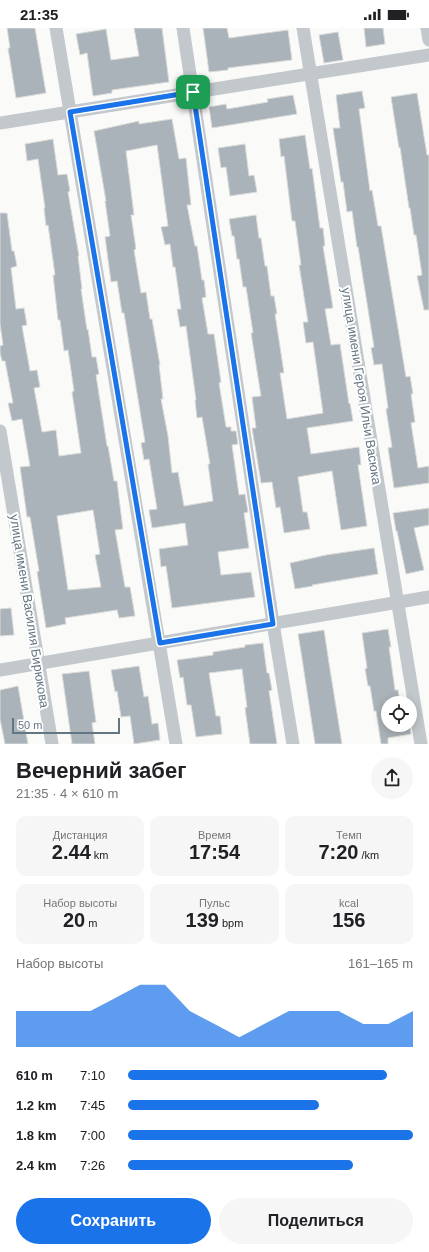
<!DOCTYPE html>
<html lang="ru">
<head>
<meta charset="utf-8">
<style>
  :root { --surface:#fff; --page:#f6f6f6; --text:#202124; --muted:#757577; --accent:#1a73e8 }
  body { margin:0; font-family:Arial,sans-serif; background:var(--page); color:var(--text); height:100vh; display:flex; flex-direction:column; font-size:15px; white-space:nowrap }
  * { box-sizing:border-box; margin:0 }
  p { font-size:13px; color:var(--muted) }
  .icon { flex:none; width:22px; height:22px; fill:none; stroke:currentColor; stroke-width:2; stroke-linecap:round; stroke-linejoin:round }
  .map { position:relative; height:716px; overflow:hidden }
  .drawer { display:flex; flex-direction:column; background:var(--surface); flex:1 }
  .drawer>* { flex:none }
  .buttons { position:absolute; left:381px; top:668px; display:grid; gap:8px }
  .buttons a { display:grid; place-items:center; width:36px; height:36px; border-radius:50%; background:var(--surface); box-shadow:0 2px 10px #0003; font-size:20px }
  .scale { position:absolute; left:12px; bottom:10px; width:108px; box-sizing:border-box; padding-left:4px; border:2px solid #657683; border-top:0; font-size:11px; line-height:14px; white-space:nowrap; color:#657683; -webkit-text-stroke:3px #fff; paint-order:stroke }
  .pin { position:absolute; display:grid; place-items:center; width:34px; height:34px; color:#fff; margin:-17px; border-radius:8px; box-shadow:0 2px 6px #0006 }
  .round { display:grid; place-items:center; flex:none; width:42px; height:42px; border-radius:21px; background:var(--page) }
  .headline { display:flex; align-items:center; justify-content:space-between; height:68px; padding:0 16px }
  h1 { font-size:22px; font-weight:700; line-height:30px }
  .metrics { display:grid; grid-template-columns:repeat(3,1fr); gap:6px; height:68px; padding:4px 16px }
  .metrics div { display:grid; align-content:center; border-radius:10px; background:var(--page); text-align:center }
  .metrics b { font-size:20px; font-weight:700 }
  .metrics small { font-size:11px; font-weight:400 }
  .metrics p { font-size:11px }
  .chart { height:112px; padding:8px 16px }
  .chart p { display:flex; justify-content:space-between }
  .chart svg { width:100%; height:72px; margin-top:4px; fill:var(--accent); opacity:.7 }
  .cta { display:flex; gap:8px; margin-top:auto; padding:8px 16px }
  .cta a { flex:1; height:46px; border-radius:24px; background:var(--accent); color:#fff; font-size:16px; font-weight:700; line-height:46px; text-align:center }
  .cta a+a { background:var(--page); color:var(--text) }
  ul { padding:0 16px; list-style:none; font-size:13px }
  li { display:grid; grid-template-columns:64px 48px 1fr; align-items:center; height:30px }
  li i { height:10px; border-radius:5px; background:var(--accent) }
  .status { display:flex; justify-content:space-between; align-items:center; height:28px; padding:0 20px; background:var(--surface); direction:ltr }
  .status svg { height:11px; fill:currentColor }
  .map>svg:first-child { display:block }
  .building { fill:#aab3b9; stroke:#dcdcda; fill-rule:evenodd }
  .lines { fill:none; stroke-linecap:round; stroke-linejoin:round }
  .minor { stroke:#c3c8cc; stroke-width:13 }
  .route-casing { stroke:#fff; stroke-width:8 }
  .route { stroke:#1a73e8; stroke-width:5 }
  .labels { text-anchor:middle; stroke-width:4; stroke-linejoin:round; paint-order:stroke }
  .street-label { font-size:13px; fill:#657683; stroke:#fff }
</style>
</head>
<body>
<div class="status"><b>21:35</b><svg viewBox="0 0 49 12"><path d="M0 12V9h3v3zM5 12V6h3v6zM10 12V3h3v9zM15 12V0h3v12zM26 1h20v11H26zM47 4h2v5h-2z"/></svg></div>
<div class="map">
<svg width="429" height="716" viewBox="0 0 429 716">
  <rect width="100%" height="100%" fill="#fafaf8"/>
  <g class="building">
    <path d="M7,0H35L46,65L16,70L8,20H10Z"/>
    <path d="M134,0H162L169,54L112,62V65L93,68L87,25L80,27L76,6L106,1L111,32L139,28Z"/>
    <path d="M203,0H227L229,10L288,2L292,32L228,40V42L209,44Z"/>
    <path d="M364,0H383L385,16L366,19Z"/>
    <path d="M338,4L343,32L324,35L319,7Z"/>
    <path d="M362,63L365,80L359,81L370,163L372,162L378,198H381L406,349L410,348L413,366H411L415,394L411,395L418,440L429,438V455L394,460L388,420L392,419L386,381L388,380L382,336L374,337L371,320L374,319L358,219H357L352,183L347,184L343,154H341L333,100H340L336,67Z"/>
    <path d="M417,65L427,127H429V282H424L417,248L422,247L416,207H414L410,180H409L400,119L399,120L391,69Z"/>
    <path d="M293,67L297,86L212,100L209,79L226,76L227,81L268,74L267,71Z"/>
    <path d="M172,91L179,131L186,130L191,177H187L195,218H197L202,252H204L206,269L202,270L208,306H214L221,354L219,355L226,399H231V403H236L238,416L232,417L239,467L245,466L248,484L244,485L249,520L218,524L221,547L251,544L255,569L172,580L166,538L161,539L159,521L188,517L185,495L152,500L149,482L157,481L149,431L144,432L141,415L145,414L124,285H122L117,253L111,254L105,209L110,208L105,173H106L94,103L139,93V96ZM157,117L168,198L161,199L165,217L170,216L173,239H175L181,281H177L180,299L186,298L196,372H195L197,390L202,389L210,436H208L213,473L184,478L178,444L172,445L168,408L161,371H163L159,337H160L152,291H150L146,264L141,265L134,222L136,221L131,187H134L126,123Z"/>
    <path d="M305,107L310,141L312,140L320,200H323L325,218H323L333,280L325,281L331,317L340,316L349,376L350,375L353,393L307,400L311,426L359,419L361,437H358L367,498L341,502L332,443L298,449L303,484H307L310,501L284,505L280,479L276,480L272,454L261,455L255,418L254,413L252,400H256L252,369L261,368L251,305H253L246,259H243L239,231H237L234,208H232L229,191L256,187L259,210H261L265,238H267L271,268H274L277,286H275L284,345H280L287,391L323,385L313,314L306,315L303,294H308L299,237H301L295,193H292L284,128L281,129L279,111Z"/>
    <path d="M53,111L58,147L67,146L70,163L68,164L79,228H78L82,261H81L87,302L88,301L92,329H96L99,346L96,347L107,418H108L114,453H117L119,470L123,501L115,502L125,559H130L135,588L119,590L117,582L65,590L66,596L46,600L37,544L39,543L30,489H27L20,439L30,438L22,391L12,393L8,375H13L5,333H2L0,325V318L3,317L0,296V185H7L12,223H14L17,238L11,240L16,281L24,280L27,297L22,298L30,343L37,342L40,359L34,360L42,404L56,402L59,428L81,425L72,364L74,363L68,322L64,323L60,292H58L53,247H55L48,197L46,198L44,180H45L38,131L27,133L25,116ZM93,482L100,526L95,527L101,559L68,562L57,488Z"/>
    <path d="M245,116L249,148L254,147L257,164L230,168L226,139L221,140L218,120Z"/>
    <path d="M429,480V497L414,500L424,542L406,546L397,503H396L393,485Z"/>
    <path d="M374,520L378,546L312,557L313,558L295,561L290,535L326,527Z"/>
    <path d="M11,580L14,607L0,608V581Z"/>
    <path d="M388,601L391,619H389L395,662H398L400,675H388V697H410L411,706L388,710V716H381L376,683H374L370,658H368L365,641L367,640L362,605Z"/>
    <path d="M324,602L329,635L342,716H315L301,624L298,606Z"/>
    <path d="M263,615L267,645H269L272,662L269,663L277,716H250L245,680L247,679L242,641L209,645L216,688H220L222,706L196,709L191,677H187L183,649L180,650L177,632L213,627V624L245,619V617Z"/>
    <path d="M139,638L144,669L148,668L152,696L158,695L160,712L134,716L130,688L121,689L117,663L115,664L111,642Z"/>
    <path d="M89,643L96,694L92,695L95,716H72L62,646Z"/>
    <path d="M18,658L28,716H5L0,691V662Z"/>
  </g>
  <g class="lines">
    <g class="minor">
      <path d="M56,0L176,716"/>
      <path d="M183,0L273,595L293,716"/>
      <path d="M303,0L421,716"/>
      <path d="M427,0L429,12"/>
      <path d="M0,95L429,27"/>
      <path d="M0,403L52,716"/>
      <path d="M0,642L429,569"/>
    </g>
  </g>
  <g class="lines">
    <defs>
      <path id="route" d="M193,64L273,596L160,615L70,84Z"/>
    </defs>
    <use href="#route" class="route-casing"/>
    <use href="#route" class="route"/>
  </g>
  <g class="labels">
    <g class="street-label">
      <text transform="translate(362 358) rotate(81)" y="5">улица имени Героя Ильи Васюка</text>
      <text transform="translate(30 583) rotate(81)" y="5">улица имени Василия Бирюкова</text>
    </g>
  </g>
</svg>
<div class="buttons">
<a><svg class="icon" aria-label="locate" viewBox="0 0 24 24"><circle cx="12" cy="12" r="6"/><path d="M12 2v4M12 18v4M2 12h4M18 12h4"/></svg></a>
</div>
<div class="scale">50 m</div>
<div class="pin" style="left:193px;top:64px;background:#1e9e55"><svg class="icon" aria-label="arrive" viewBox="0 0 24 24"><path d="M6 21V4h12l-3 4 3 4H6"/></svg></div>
</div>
<section class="drawer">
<div class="headline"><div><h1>Вечерний забег</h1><p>21:35 · 4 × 610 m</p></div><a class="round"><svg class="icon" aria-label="share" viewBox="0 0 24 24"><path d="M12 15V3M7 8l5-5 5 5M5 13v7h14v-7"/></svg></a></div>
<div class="metrics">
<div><p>Дистанция</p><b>2.44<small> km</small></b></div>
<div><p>Время</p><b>17:54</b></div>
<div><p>Темп</p><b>7:20<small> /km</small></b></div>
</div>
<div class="metrics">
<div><p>Набор высоты</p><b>20<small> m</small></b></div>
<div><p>Пульс</p><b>139<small> bpm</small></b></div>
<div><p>kcal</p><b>156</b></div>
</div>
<div class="chart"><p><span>Набор высоты</span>161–165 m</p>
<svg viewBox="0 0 160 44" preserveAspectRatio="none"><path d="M0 44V22L10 22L20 22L30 22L40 14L50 6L60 6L70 22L80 30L90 38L100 30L110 22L120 22L130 22L140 30L150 30L160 22V44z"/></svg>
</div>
<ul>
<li><b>610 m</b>7:10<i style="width:91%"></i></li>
<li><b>1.2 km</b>7:45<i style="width:67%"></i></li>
<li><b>1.8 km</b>7:00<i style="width:100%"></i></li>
<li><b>2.4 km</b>7:26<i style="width:79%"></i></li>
</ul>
<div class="cta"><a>Сохранить</a><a>Поделиться</a></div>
</section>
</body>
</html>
